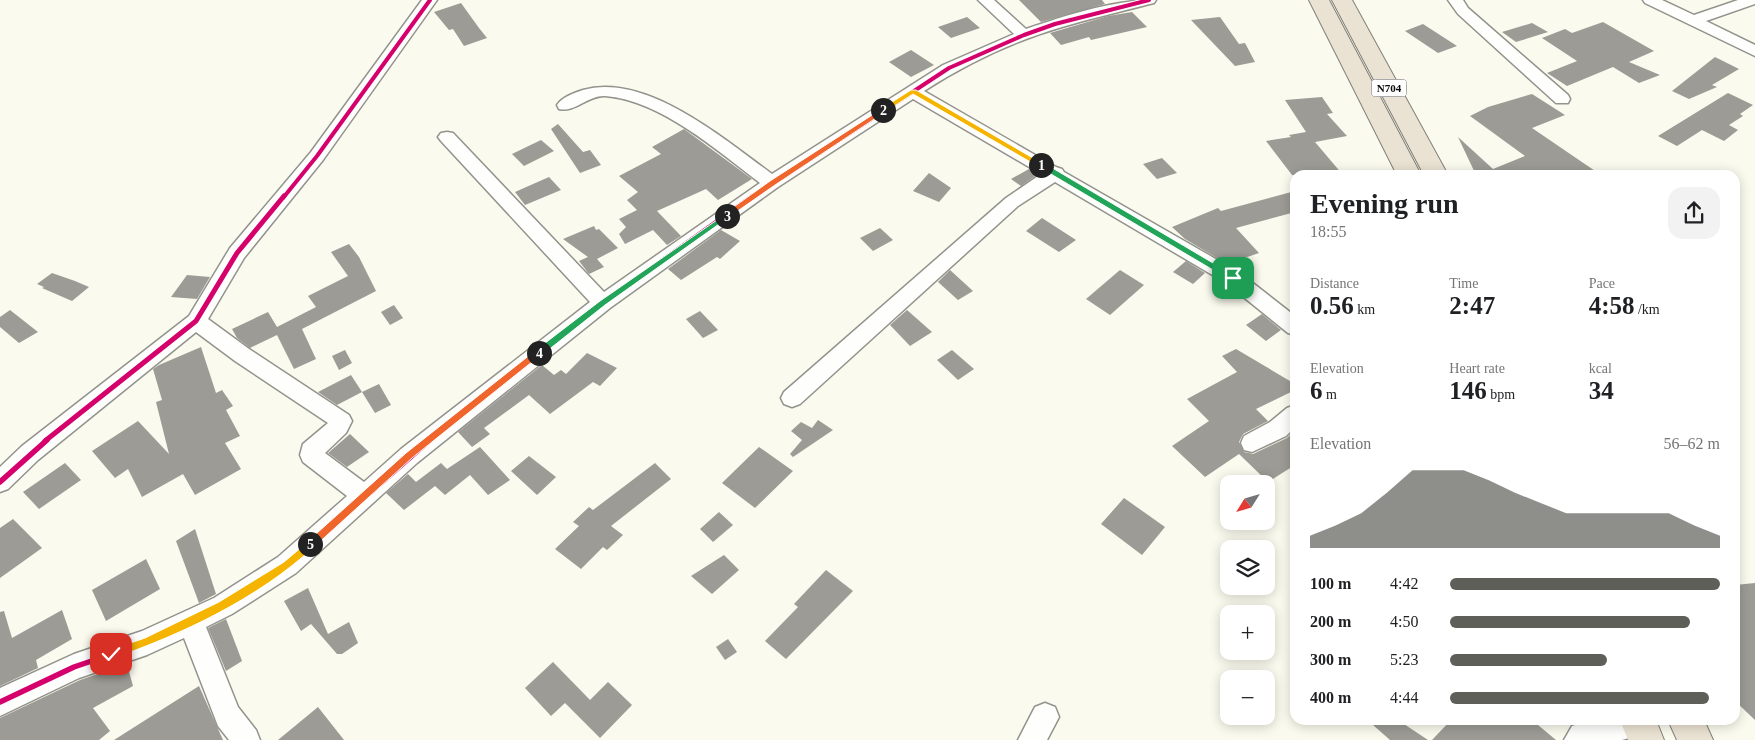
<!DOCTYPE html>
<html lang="en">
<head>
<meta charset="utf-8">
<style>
  :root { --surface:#fff; --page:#f2f2f2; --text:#202124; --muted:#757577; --accent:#5f5f5a }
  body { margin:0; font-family:"Times New Roman",serif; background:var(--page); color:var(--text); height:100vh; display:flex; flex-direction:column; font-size:19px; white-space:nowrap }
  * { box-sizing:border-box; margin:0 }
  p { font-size:16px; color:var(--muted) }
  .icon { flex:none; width:28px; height:28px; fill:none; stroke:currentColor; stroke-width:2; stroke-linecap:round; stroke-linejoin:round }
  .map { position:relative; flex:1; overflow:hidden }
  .sheet { position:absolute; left:1290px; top:170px; width:450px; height:555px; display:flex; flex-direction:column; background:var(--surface); border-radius:15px; box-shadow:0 2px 12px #0003 }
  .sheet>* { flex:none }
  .needle { width:32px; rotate:233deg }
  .tools { position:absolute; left:1220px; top:475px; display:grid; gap:10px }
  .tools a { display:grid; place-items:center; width:55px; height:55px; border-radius:10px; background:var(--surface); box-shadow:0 2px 12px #0003; font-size:25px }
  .pin { position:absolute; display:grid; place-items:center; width:42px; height:42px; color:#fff; margin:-21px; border-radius:10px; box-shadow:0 2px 8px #0006 }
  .km { position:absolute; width:25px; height:25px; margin:-12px; border-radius:50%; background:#222; color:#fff; font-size:14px; line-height:25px; text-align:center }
  .round { display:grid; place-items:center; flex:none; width:52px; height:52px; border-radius:15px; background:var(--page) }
  .headline { display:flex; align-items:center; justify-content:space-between; height:85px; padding:0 20px }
  h1 { font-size:28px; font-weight:800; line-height:38px }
  .stats { display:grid; grid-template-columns:repeat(3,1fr); gap:8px; height:85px; padding:5px 20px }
  .stats div { display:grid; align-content:center }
  .stats b { font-size:25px; font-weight:800 }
  .stats small { font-size:14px; font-weight:400 }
  .stats p { font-size:14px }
  .chart { height:140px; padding:10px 20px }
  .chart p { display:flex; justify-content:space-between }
  .chart svg { width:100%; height:90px; margin-top:5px; fill:var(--accent); opacity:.7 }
  ul { padding:0 20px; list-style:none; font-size:16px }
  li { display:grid; grid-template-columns:80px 60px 1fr; align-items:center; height:38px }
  li i { height:12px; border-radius:6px; background:var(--accent) }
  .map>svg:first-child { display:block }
  .building { fill:#9c9b95 }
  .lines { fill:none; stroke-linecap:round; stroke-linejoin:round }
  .minor-casing { stroke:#93938d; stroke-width:3 }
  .highway-casing { stroke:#80807a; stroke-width:2 }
  .minor { fill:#fefefc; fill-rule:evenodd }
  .highway { fill:#eae2d2; fill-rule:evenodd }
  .cycleway-far2-casing { stroke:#fff; stroke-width:6 }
  .cycleway-far1-casing { stroke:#fff; stroke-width:8 }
  .cycleway-casing { stroke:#fff; stroke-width:9 }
  .cycleway-far2 { stroke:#d6006c; stroke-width:4 }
  .cycleway-far1 { stroke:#d6006c; stroke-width:5 }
  .cycleway { stroke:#d6006c; stroke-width:5.5 }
  .split-1 { fill:#22a559; stroke:#fff }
  .split-2 { fill:#f5b400; stroke:#fff }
  .split-3 { fill:#f0652b; stroke:#fff }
  .split-4 { fill:#22a559; stroke:#fff }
  .split-5 { fill:#f0652b; stroke:#fff }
  .split-6 { fill:#f5b400; stroke:#fff }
  .labels { text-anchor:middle; stroke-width:5; stroke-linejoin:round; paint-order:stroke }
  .shield { fill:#fff; stroke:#545454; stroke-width:1 }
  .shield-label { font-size:11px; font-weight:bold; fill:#0b0b0b }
</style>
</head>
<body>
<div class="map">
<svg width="1755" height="740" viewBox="0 0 1755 740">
  <rect width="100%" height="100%" fill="#fafaee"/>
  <g class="building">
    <path d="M1019,0H1102L1105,4L1041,22Z"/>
    <path d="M461,3L479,28L487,38L464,46L453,29L449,30L434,12Z"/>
    <path d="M1132,12L1147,27L1091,40L1089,37L1061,45L1050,33L1108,16Z"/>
    <path d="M967,17L980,28L951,38L938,27Z"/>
    <path d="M1220,17L1239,44L1245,43L1255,62L1235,66L1191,20Z"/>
    <path d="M1603,22L1654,51L1629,62L1660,75L1639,83L1613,67L1567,86L1547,73L1577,61L1542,38L1565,29L1572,33Z"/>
    <path d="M1532,23L1548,32L1516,42L1502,32Z"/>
    <path d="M1423,24L1457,46L1438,53L1405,31Z"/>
    <path d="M911,50L934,65L911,77L889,62Z"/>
    <path d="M1715,57L1739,69L1712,85L1717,87L1689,99L1672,91Z"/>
    <path d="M1728,93L1753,105L1740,114L1743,116L1729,125L1738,130L1724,141L1702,130L1677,146L1658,136Z"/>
    <path d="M1532,94L1565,115L1532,128L1601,175H1476L1458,137L1493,169L1525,156L1470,116L1488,107Z"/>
    <path d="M1322,97L1333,113L1327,114L1347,136L1315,142L1343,175H1292L1266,141L1291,137L1289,135L1306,132L1285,100Z"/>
    <path d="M558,124L583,152L590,150L601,165L580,173L551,129Z"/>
    <path d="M684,129L752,179L718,200L706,189L657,211L681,236L667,245L653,230L625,244L619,234L626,227L619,219L637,210L627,200L638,192L619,176L661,154L652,147Z"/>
    <path d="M541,140L554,151L524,166L512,154Z"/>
    <path d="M1162,158L1177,173L1157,179L1143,164Z"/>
    <path d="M1029,169L1038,174L1021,186L1011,179Z"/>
    <path d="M929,173L951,188L939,202L913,191Z"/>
    <path d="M549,177L561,190L525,205L515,192Z"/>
    <path d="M1295,191V212L1236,228L1259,253L1227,264L1185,239L1172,227L1218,208L1221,211Z"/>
    <path d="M1042,218L1076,240L1059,252L1026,231Z"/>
    <path d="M594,226L596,230L599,229L618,248L597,259L604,267L589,274L579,261L588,257L563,239Z"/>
    <path d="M880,228L893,240L873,251L860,238Z"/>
    <path d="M721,230L740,241L720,259L717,257L681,280L668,269Z"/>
    <path d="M349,244L359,257L376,291L302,329L316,359L294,369L277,335L250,348L237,338L232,329L268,312L277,327L316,307L308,296L348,276L331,252Z"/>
    <path d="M1186,261L1205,273L1193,284L1173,272Z"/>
    <path d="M950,270L973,291L958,300L938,282Z"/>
    <path d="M1120,270L1144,285L1110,315L1086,299Z"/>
    <path d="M52,273L75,281L89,287L72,301L42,288L44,287L37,284Z"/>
    <path d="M187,275L210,277L197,299L171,297Z"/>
    <path d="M394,305L403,318L390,325L381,312Z"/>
    <path d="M10,310L38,332L19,343L0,327V317Z"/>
    <path d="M907,310L932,332L910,346L890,325Z"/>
    <path d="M700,311L718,330L703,338L686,319Z"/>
    <path d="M1262,314L1281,330L1266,341L1246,325Z"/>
    <path d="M201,347L216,393L222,390L233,406L226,410L240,436L225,443L241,469L195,495L183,474L142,497L128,469L115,478L92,451L138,421L169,454L156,402L162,400L153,369L159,365Z"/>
    <path d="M1236,349L1295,384V390L1256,409L1268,421L1243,434L1239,442L1244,452L1253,454L1287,438L1295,430V465L1268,482L1239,454L1205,477L1172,446L1209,421L1187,399L1237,372L1222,356Z"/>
    <path d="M345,350L352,363L339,370L332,356Z"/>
    <path d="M952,350L974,369L958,380L937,360Z"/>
    <path d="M587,353L617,368L600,386L593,382L550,414L529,395L484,428L490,434L472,447L458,432L542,365L554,375L561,370L566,374Z"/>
    <path d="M351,375L362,392L337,405L318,392Z"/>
    <path d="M379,384L391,405L375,413L362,392Z"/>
    <path d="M818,420L833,430L793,457L790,454L802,440L791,431L801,422L812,428Z"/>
    <path d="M350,434L369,452L347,467L328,453Z"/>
    <path d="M480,447L510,480L488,495L470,475L445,495L435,486L404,510L386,493L408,474L416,482L441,463L447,469Z"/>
    <path d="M759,447L793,471L755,508L722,483Z"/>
    <path d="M529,456L556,477L537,495L511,471Z"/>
    <path d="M65,463L81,480L39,509L23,492Z"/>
    <path d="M655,463L671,479L611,526L623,535L607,550L603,547L581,569L555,549L579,526L573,522L589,507L593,510Z"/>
    <path d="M1124,498L1165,527L1142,555L1101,524Z"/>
    <path d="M719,512L733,525L713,542L700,529Z"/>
    <path d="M13,519L42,548L0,578V528Z"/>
    <path d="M195,529L216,594L199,603L176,541Z"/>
    <path d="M724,555L739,570L712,594L691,576Z"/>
    <path d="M146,559L160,589L106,621L92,590Z"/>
    <path d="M826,570L853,591L786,659L765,641L798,607L794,604Z"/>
    <path d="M1755,583V720L1735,701V585Z"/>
    <path d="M308,588L328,634L349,622L358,643L342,654H337L311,624L301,631L284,601Z"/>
    <path d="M62,610L72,639L36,660L38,668L0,686V612L4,611L12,638Z"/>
    <path d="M226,619L242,661L226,671L208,628Z"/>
    <path d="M728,639L737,652L725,660L716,647Z"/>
    <path d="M553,662L590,700L608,682L632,705L600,738L565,703L551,716L525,688Z"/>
    <path d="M127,664L133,686L93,708L110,731L99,740H0V718L80,680Z"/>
    <path d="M199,686L223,740H114Z"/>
    <path d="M318,707L344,740H278Z"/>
    <path d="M1385,720H1398L1428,740H1390L1373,725Z"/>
    <path d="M1451,720H1532L1556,740H1432Z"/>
  </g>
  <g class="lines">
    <defs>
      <g id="minor">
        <path d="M422,0H437L323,160L244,258L208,319L249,349L349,415L352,421L346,433L325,453L364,482L401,449L590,302L441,141L438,137L441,133L447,132L453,133L604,292L760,183C718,151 660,100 605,96C588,95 575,113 559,109L557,105C562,97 574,93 583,90C646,72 724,139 772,174L943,65L1014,34L978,0H994L1026,29C1067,15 1113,0 1156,0L1154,3C1123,11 1092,18 1062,27C1014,41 966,64 924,91L1056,167L1062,169L1064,172L1240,273L1295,316V335L1288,333L1226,283L1055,182L1018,206L800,404L792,407L784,404L781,398L784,392L1006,198L1041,174L913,99L778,187L610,308L417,463L296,573L232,614L206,627L238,707L256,730L260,740H229L218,726L184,638L147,655L79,678L0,716V688L74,654L142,631L214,598L278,557L347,496L303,462L300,455L303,444L328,423L235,361L196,332L38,460L8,489L0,492V467L22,446L189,316L230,248L311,152Z"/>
        <path d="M1448,0H1463L1468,8L1568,95L1570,99L1568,103H1556L1458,14Z"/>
        <path d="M1643,0H1662L1694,15L1738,0H1755V4L1706,21L1755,45V56L1645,3Z"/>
        <path d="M1295,405V427L1286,436L1252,452L1244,450L1241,443L1244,436L1270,422L1287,408Z"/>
        <path d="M1045,703L1055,707L1059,717L1047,740H1018L1035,707Z"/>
        <path d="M1591,720H1652L1653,722L1649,732L1622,740H1564L1572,726Z"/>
      </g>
      <g id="highway">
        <path d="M1309,0H1329L1421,175H1397Z"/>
        <path d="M1332,0H1352L1448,175H1424Z"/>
        <path d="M1620,720H1656L1664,740H1628Z"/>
        <path d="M1668,720H1704L1713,740H1677Z"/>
      </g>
    </defs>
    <use href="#minor" class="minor-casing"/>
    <use href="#highway" class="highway-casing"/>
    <use href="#minor" class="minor"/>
    <use href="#highway" class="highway"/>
    <defs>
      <g id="cycleway-far2">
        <path d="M283,198L317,156L430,0"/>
        <path d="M751,198L949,68L1024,35L1055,24L1149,0"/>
      </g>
      <g id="cycleway-far1">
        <path d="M45,441L196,321L237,253L284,196"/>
        <path d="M428,441L603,303L753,196"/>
      </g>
      <g id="cycleway">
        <path d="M0,482L47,440"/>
        <path d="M0,702L74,667L147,642L223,606L287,565L430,440"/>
      </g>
    </defs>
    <use href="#cycleway-far2" class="cycleway-far2-casing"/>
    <use href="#cycleway-far1" class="cycleway-far1-casing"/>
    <use href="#cycleway" class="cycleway-casing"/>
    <use href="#cycleway-far2" class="cycleway-far2"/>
    <use href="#cycleway-far1" class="cycleway-far1"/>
    <use href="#cycleway" class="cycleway"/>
  </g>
  <path class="split-1" d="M1039,163H1044L1235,276V280H1230L1039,167Z"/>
  <path class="split-2" d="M911,90H916L1045,165L1039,167L913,94L885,112H881V109Z"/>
  <path class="split-3" d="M883,108L885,109V112L775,185L729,217H724V214L770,181Z"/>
  <path class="split-4" d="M727,213L730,216L729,217L605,305L542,355H536V350L600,301Z"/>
  <path class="split-5" d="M536,350H539L543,353L412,458L314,547H307V542L406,453Z"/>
  <path class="split-6" d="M310,540L315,544L314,547C257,599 183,634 111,659L107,658V651L145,638L219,602L284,562Z"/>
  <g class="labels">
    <rect class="shield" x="1371.5" y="79.5" width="35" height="17" rx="4"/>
    <g class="shield-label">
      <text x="1389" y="92">N704</text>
    </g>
  </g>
</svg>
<div class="tools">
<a><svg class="needle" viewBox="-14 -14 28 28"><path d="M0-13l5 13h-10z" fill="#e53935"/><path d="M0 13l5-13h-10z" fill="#757577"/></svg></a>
<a><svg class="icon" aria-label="layers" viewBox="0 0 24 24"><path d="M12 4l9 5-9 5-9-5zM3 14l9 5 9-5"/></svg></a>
<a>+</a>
<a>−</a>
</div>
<div class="pin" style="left:1233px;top:278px;background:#1e9e55"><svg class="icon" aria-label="arrive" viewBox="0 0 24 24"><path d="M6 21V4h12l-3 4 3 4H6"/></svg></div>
<div class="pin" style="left:111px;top:654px;background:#d93025"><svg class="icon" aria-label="check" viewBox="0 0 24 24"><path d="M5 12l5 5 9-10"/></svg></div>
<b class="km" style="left:1041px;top:165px">1</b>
<b class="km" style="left:883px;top:110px">2</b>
<b class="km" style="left:727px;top:216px">3</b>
<b class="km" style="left:539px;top:353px">4</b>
<b class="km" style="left:310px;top:544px">5</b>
<section class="sheet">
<div class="headline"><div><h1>Evening run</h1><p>18:55</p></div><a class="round"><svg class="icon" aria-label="share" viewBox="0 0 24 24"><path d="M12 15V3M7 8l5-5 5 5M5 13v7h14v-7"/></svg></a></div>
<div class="stats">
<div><p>Distance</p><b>0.56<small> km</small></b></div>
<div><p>Time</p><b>2:47</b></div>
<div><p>Pace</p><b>4:58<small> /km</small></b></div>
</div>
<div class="stats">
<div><p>Elevation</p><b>6<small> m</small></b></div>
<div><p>Heart rate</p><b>146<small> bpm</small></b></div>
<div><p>kcal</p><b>34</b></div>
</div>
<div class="chart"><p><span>Elevation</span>56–62 m</p>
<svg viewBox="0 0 160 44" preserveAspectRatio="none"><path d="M0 44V38L10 33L20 27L30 17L40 6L50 6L60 6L70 11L80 17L90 22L100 27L110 27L120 27L130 27L140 27L150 33L160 38V44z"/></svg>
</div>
<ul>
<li><b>100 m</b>4:42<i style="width:100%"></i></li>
<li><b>200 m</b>4:50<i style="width:89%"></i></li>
<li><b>300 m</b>5:23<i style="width:58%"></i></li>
<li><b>400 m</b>4:44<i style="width:96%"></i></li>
</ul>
</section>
</div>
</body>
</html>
